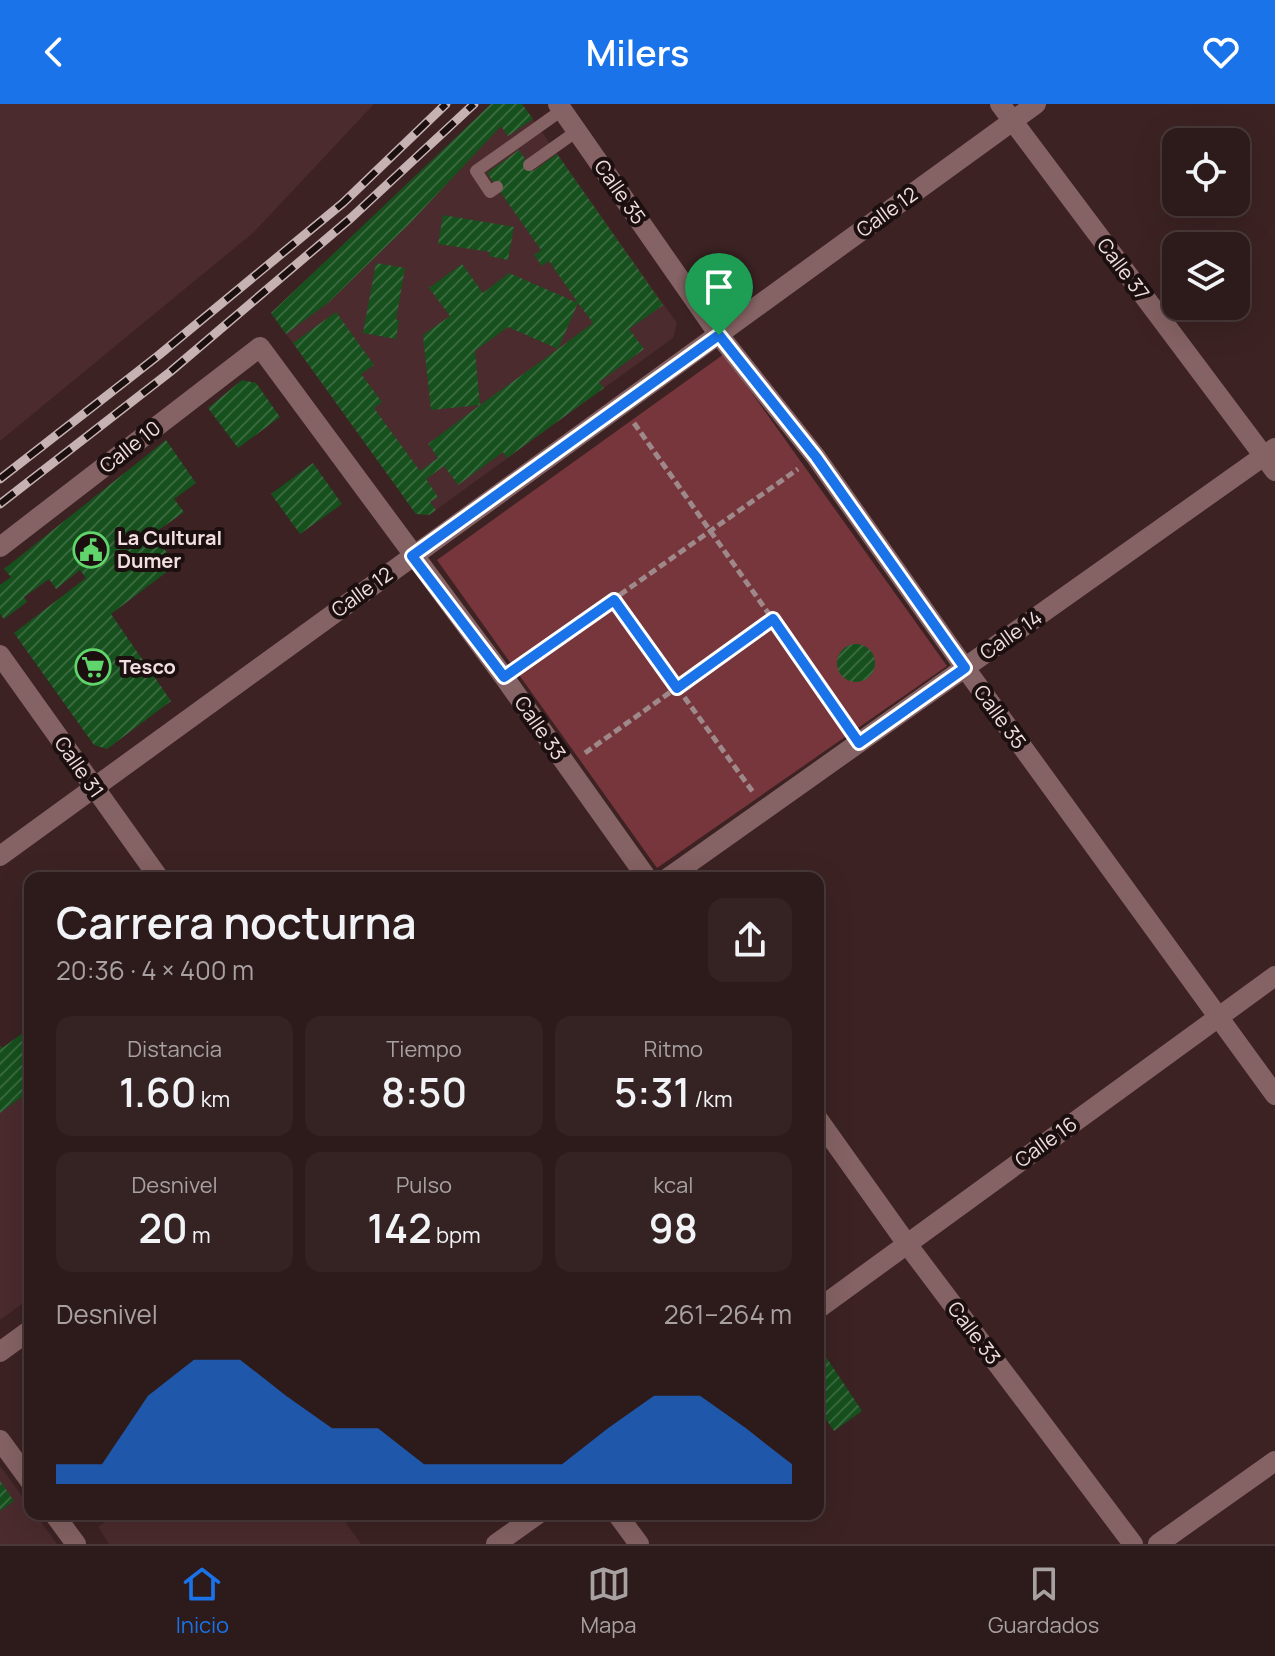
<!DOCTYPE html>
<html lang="es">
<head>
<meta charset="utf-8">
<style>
  :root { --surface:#2d1a1a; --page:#352323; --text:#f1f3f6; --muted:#a7a1a2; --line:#483839; --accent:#1a73e8 }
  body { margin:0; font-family:Manrope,sans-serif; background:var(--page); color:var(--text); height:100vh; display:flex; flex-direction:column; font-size:30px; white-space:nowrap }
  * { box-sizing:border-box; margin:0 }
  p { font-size:26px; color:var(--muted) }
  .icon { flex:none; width:44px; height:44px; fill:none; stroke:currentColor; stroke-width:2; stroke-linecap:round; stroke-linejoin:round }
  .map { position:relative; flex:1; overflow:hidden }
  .drawer { position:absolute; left:24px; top:768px; width:800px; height:648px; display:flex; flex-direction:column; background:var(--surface); border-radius:16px; box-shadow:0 8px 32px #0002,0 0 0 2px var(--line) }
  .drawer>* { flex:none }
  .fabs { position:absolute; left:1162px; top:24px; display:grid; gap:16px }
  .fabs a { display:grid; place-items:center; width:88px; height:88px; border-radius:16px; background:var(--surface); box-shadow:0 8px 32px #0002,0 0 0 2px var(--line); font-size:40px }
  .pin { position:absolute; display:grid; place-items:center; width:68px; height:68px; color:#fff; margin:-82px -34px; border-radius:50% 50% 50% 0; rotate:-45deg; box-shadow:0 0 8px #0007 }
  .pin .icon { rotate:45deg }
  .round { display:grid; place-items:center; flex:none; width:84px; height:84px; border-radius:16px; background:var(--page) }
  .head { display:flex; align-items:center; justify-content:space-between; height:136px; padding:0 32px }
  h1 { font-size:44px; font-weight:600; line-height:60px }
  .stats { display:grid; grid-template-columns:repeat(3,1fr); gap:12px; height:136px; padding:8px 32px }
  .stats div { display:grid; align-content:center; border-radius:16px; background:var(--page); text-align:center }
  .stats b { font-size:40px; font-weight:600 }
  .stats small { font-size:22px; font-weight:400 }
  .stats p { font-size:22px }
  .chart { height:224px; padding:16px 32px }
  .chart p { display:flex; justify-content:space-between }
  .chart svg { width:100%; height:144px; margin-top:8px; fill:var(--accent); opacity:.7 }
  header { display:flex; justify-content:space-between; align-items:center; height:104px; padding:0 32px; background:var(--accent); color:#fff; font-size:36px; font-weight:600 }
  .tab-bar { display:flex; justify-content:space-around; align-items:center; height:112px; border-top:2px solid var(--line); background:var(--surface); font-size:22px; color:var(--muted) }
  .tab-bar a { display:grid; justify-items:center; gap:4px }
  .tab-bar .selected { color:var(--accent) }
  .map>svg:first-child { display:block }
  .built { fill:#4b2b2d }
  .park { fill:#77363b }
  .building { fill:url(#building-hatch); fill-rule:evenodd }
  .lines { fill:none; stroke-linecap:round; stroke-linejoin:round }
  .path { stroke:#9e8889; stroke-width:5; stroke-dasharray:8 4; stroke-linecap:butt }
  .service { stroke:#856263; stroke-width:12 }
  .minor { stroke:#856263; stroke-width:20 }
  .tertiary { stroke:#856263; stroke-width:20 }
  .rail-casing { stroke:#c6b2b3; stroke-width:9 }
  .rail { stroke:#1b0f0f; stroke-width:6; stroke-dasharray:18; stroke-linecap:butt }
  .route-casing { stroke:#fff; stroke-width:16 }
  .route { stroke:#1a73e8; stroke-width:10 }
  .labels { text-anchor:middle; stroke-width:8; stroke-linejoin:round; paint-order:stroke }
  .street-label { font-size:20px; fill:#f2dfe0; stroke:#1b0f0f }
  .poi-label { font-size:20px; font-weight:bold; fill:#f2dfe0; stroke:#1b0f0f; text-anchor:start }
</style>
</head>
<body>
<header><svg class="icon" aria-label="back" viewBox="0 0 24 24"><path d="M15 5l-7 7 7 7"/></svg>Milers<svg class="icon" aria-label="heart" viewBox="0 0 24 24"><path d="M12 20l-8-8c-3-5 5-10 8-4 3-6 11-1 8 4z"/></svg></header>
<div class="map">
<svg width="1275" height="1440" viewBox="0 0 1275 1440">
  <defs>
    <pattern id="building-hatch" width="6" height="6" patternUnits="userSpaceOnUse" patternTransform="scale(2)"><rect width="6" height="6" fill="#16501d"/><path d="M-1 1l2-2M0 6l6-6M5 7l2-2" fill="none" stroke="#38693e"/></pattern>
  </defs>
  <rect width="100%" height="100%" fill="#3c2223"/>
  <g class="built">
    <path d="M0,0H374L254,128L0,337Z"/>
    <path d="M491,0H522L677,219L673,234L429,411L416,410L271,209Z"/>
    <path d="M30,987V1194L0,1216V1009Z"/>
    <path d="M0,1362L30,1403V1410H35L57,1440H0Z"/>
    <path d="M116,1410H340L361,1440H109L98,1423Z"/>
  </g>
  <path class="park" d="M724,250L947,562L657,764L437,456Z"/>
  <g class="building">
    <path d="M491,0H522L533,15L508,32L501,22L409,120L329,198L286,230L271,209Z"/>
    <path d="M519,46L533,67L557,50L663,201L629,225L644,245L599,278L604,284L507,354L503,348L458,381L444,362L426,375L438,393L430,398L436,406L429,411L416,410L293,239L336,208L374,261L361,270L382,298L374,304L420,367L438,354L428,340L480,301L431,306L423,231L450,212L429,184L462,160L483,189L509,169L578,199L549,157L542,162L534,151L541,146L487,69ZM578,199L593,219L558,245ZM508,223L558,245L480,301L475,247Z"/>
    <path d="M443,111L514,123L508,156L489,152L490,148L438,140Z"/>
    <path d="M376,159L405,164L396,216H399L396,235L363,229Z"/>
    <path d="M242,276L256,279L280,313L238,344L208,304Z"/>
    <path d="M166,336L196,379L174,395L184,408L153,430L176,461L111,510L171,597L107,645L94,641L14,529L86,474L80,466L56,485L49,475L24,493L27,498L4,515L0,510V481L11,473L4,465Z"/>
    <path d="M313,359L342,400L300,430L271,390Z"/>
    <circle cx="856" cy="559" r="19"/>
    <path d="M30,924V987L0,1009V941L2,944Z"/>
    <path d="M820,1244L862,1307L834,1327L818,1304Z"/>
    <path d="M0,1377L14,1397L0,1407Z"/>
  </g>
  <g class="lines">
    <g class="path">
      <path d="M634,319L848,622"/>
      <path d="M614,496L753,688"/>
      <path d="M522,560L798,365"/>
      <path d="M585,649L773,515"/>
    </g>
    <g class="service">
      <path d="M529,61L577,27"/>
      <path d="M497,83L490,88L476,67L562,6"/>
    </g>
    <g class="minor">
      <path d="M558,0L719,231L816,353L965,564L1275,991"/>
      <path d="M1000,0L1275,367"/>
      <path d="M0,443L260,243L504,573L647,774"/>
      <path d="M0,551L159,774"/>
      <path d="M0,752L1036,0"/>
      <path d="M668,774L1275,344"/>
      <path d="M818,1015L907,1140L1133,1440"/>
      <path d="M818,1205L1275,872"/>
      <path d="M0,1248L30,1226"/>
      <path d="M617,1410L639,1440"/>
      <path d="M496,1440L538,1410"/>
      <path d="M1158,1440L1275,1357"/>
    </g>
    <g class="tertiary">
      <path d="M0,1336L30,1377"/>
      <path d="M54,1410L76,1440"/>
    </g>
    <defs>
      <g id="rail">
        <path d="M0,375L159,251L343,99L446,0"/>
        <path d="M0,400L170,268L351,114L474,0"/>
      </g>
    </defs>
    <use href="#rail" class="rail-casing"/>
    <use href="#rail" class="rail"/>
  </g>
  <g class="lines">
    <defs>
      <path id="route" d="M719,231L816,353L965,564L859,639L773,515L677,584L614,496L504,573L412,452Z"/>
    </defs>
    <use href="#route" class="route-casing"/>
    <use href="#route" class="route"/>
  </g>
  <defs>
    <symbol id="civic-ring" viewBox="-11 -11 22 22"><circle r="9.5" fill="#1b0f0f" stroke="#60d56b" stroke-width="1.5"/><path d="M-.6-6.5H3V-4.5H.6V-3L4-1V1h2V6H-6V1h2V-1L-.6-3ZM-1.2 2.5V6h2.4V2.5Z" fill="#60d56b"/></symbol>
    <symbol id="supermarket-ring" viewBox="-11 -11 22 22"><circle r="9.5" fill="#1b0f0f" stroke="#60d56b" stroke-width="1.5"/><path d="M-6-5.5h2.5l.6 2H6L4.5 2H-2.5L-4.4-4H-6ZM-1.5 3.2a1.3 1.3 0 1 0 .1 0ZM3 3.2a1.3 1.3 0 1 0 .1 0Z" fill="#60d56b"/></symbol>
  </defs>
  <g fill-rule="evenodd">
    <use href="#civic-ring" x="71" y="426" width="40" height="40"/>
    <use href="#supermarket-ring" x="73" y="543" width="40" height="40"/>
  </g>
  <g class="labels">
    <g class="street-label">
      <text transform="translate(620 88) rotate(55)" y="7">Calle 35</text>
      <text transform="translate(887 108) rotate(-36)" y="7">Calle 12</text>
      <text transform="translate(1123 165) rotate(53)" y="7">Calle 37</text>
      <text transform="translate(130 343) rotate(-38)" y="7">Calle 10</text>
      <text transform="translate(362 488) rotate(-36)" y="7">Calle 12</text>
      <text transform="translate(1011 531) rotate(-35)" y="7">Calle 14</text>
      <text transform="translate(1000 613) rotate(54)" y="7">Calle 35</text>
      <text transform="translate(540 624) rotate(55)" y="7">Calle 33</text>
      <text transform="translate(79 663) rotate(55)" y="7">Calle 31</text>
      <text transform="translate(1046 1038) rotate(-36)" y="7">Calle 16</text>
      <text transform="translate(974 1229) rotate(53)" y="7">Calle 33</text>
    </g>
    <g class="poi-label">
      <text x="117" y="441">La Cultural<tspan x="117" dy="23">Dumer</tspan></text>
      <text x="119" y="570">Tesco</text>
    </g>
  </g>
</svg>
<div class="fabs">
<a><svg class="icon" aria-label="locate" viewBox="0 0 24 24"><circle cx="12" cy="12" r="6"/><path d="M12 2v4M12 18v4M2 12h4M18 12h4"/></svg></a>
<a><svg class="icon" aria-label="layers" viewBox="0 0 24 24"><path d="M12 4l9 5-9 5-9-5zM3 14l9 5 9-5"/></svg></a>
</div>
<div class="pin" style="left:719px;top:231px;background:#1e9e55"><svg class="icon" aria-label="arrive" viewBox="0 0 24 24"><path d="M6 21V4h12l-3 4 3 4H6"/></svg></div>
<section class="drawer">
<div class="head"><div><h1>Carrera nocturna</h1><p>20:36 · 4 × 400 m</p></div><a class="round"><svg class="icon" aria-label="share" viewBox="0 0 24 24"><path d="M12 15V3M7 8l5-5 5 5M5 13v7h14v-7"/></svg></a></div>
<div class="stats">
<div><p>Distancia</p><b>1.60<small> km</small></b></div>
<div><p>Tiempo</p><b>8:50</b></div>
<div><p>Ritmo</p><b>5:31<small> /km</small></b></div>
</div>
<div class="stats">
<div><p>Desnivel</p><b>20<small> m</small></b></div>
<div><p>Pulso</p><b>142<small> bpm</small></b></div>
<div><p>kcal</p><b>98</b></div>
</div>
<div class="chart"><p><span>Desnivel</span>261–264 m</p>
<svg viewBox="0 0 160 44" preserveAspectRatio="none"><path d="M0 44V38L10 38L20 17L30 6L40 6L50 17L60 27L70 27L80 38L90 38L100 38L110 38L120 27L130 17L140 17L150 27L160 38V44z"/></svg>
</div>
</section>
</div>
<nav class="tab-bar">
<a class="selected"><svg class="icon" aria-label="home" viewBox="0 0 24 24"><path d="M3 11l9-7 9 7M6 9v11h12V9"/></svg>Inicio</a>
<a><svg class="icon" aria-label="map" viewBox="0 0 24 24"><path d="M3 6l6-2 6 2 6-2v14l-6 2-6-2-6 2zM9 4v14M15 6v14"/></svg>Mapa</a>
<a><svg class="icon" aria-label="saved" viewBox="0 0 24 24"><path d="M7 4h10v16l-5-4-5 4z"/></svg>Guardados</a>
</nav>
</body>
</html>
